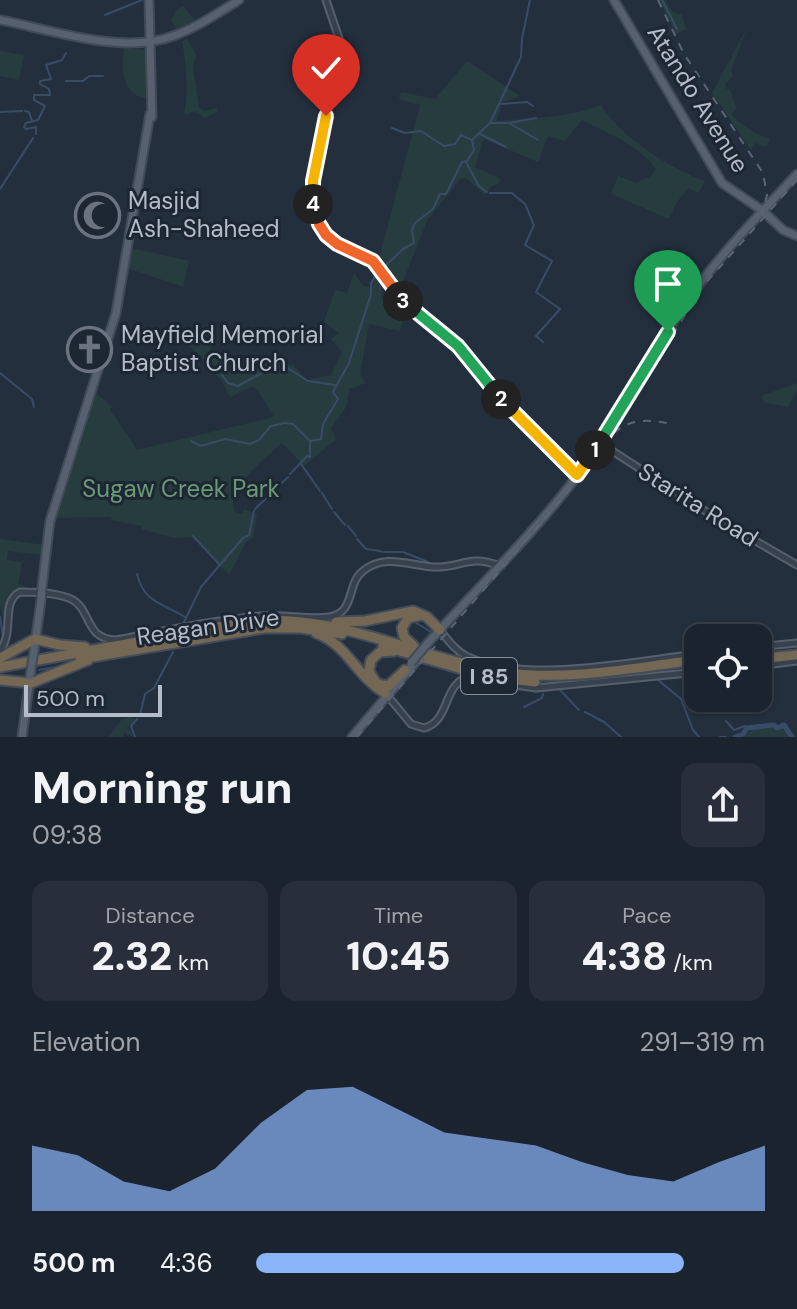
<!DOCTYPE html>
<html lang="en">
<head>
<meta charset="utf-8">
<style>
  :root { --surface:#1b232e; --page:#282f3a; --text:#f1f3f6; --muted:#a0a4aa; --line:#39404a; --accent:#8ab4f8 }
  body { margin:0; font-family:"DM Sans",sans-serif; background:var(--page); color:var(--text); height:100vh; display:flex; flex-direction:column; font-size:30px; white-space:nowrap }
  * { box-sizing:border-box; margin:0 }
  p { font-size:26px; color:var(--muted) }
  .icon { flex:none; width:44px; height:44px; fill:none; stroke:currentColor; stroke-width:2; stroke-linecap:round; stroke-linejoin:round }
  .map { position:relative; height:737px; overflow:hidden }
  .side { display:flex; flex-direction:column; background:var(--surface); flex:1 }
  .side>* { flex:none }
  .fabs { position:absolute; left:684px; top:624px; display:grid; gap:16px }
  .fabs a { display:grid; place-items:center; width:88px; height:88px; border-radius:16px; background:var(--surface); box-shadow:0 2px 6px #0004,0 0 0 2px var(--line); font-size:40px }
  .scale { position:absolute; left:24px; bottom:20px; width:138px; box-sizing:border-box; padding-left:8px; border:4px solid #b4bcc9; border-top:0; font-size:22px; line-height:28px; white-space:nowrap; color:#b4bcc9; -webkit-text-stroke:6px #1d2633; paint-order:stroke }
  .pin { position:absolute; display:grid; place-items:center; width:68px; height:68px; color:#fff; margin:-82px -34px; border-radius:50% 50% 50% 0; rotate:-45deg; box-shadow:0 0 8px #0007 }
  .pin .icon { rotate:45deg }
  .km { position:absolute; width:40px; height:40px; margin:-20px; border-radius:50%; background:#222; color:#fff; font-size:22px; line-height:40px; text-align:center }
  .round { display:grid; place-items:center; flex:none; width:84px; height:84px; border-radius:16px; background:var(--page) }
  .summary { display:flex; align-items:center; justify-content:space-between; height:136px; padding:0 32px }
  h1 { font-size:44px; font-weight:800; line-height:60px }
  .figures { display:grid; grid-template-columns:repeat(3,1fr); gap:12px; height:136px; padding:8px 32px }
  .figures div { display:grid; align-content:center; border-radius:16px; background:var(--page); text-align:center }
  .figures b { font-size:40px; font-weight:800 }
  .figures small { font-size:22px; font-weight:400 }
  .figures p { font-size:22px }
  .chart { height:224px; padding:16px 32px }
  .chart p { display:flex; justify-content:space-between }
  .chart svg { width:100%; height:144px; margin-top:8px; fill:var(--accent); opacity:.7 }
  ul { padding:0 32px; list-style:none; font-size:26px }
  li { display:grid; grid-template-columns:128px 96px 1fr; align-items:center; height:60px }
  li i { height:20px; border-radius:10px; background:var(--accent) }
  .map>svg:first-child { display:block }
  .green { fill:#263c3f }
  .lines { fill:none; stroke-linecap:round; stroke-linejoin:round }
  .stream { stroke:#394c67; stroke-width:2 }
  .river { stroke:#394c67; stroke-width:5 }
  .minor-casing { stroke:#565f6c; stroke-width:9 }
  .major-casing { stroke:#414a57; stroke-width:11 }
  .highway-casing { stroke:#434c59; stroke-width:13 }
  .minor { stroke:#38414e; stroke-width:5 }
  .major { stroke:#56606e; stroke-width:7 }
  .highway { stroke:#746855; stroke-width:9 }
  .rail { stroke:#5a6575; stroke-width:2; stroke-dasharray:8 8; stroke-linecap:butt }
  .major-bridge-casing { stroke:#414a57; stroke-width:11; stroke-linecap:butt }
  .major-bridge { stroke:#56606e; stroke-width:7 }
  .split-1-casing { stroke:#fff; stroke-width:16 }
  .split-2-casing { stroke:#fff; stroke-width:16 }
  .split-3-casing { stroke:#fff; stroke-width:16 }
  .split-4-casing { stroke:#fff; stroke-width:16 }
  .split-5-casing { stroke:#fff; stroke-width:16 }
  .split-1 { stroke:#22a559; stroke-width:10 }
  .split-2 { stroke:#f5b400; stroke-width:10 }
  .split-3 { stroke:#22a559; stroke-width:10 }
  .split-4 { stroke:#f0652b; stroke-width:10 }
  .split-5 { stroke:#f5b400; stroke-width:10 }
  .labels { text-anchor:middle; stroke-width:6; stroke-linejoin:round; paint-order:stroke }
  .shield { fill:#1d2633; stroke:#878f9c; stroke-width:2 }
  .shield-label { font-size:22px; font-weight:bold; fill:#b4bcc9 }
  .street-label { font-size:24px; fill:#b4bcc9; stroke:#1d2633 }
  .poi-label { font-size:24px; fill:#b4bcc9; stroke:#1d2633; text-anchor:start }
  .park-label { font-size:24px; fill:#6b9a76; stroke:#1d2633 }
</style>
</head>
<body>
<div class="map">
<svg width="797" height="737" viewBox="0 0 797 737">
  <rect width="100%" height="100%" fill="#242f3e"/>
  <g class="green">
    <path d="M659,0H666L672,12L682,15L686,29L676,34Z"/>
    <path d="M183,6L195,20L177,30L171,21L175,12Z"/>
    <path d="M747,28L731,70L733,76L726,83L725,88L730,90L736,108L732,115C744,127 756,135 771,139L766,147L755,143L751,150L712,93Z"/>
    <path d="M187,38L196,55L193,67L199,107L203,111L217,108L218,111L205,118L193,111L187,115L184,113C189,96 186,61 182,42Z"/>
    <path d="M124,48L146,50L147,99C121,94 121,69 124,48Z"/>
    <path d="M0,51L24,55L19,80L0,76Z"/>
    <path d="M467,61L520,96L499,104L502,106L496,121C525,119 574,117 601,105C621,137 669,168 705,181L698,193L688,188L677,202L669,219L611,194L618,176L637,183L651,176L656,169C639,145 608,133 582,120L565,141L548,136L538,162L484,139L475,167L501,179L499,183L491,187L485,195L466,178L460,179L427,221L399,291L378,262L420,105L399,99L401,92L435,99Z"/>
    <path d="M345,69L353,74L351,81L353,94L338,96L335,84Z"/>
    <path d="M132,248L189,261L183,287L127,268Z"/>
    <path d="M377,269L385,280L381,296L389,310L387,315L403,320L400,331L369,324L360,374L366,383L349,389L347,406L331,428L336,439L304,466L282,443C267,457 223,490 235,512L242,514L244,509L257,515L253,538L246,542L229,575L193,537L174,538L142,529V526L111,520L112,517L55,518L94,391L112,407L110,410L137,450L274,417L257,389L251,387L230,397L222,381L190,346L193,335L212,344L209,352L216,357L219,351L227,353L224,362L228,366L234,361L253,356L262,364L293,365L307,380L331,375L342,352L331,339L339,333L324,322L335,290L347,293L354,273L364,286L372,288Z"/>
    <path d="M797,383V390L788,407L765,403L761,396Z"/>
    <path d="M0,539L45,545L44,555L8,551L7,560L22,562L18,585L26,587C1,598 5,608 6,633L0,604Z"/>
    <path d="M131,717L135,719L128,727L134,737L124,732L123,737H109L122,719Z"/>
    <path d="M783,726L791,737H739C753,729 765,724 780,729Z"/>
  </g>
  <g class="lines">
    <g class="stream">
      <path d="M662,0L677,29"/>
      <path d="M105,15L142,0"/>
      <path d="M66,81H83L89,76H103"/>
      <path d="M501,104L527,102L533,106"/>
      <path d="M25,111L29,112L32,121"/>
      <path d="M0,112L22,111"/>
      <path d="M490,123H509L538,140"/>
      <path d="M509,123L536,118"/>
      <path d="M392,128L405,133L421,131L444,146L455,144L461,135L472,140"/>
      <path d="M36,134V127L26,129L24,127L26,123L38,120L45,106L34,100V95H50L49,89L40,84V81L51,79L46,65L62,60L66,53"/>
      <path d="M480,134L506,147"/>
      <path d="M466,162L479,186L487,192"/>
      <path d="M0,189L33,138"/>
      <path d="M490,193H512L525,204L534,225L525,245L552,261L536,292L560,309L536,336L543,342"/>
      <path d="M383,268L403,249L414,243L412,230L415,223L433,209L440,194H446L462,162L467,161L474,150L472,140L490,123L521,57L522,39L530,0"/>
      <path d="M0,373L32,399L34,407"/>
      <path d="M222,375L228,383L238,386L269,369L283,365L308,381L335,385"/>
      <path d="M191,441L201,446L225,439L250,444L259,440L271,426L285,423L293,424L310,441"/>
      <path d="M311,441L321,439L323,424L338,399L333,392L349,363L371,294V284L377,272"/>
      <path d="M301,464L320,491"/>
      <path d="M290,474L307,456L310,457V442"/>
      <path d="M322,493L332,509"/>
      <path d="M255,509L288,477"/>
      <path d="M334,512L345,525"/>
      <path d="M348,526L356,536"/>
      <path d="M193,536L219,564"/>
      <path d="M357,539L366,549L380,551"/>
      <path d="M382,552H383"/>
      <path d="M385,552H403L428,562"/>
      <path d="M137,574C144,603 162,603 185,617"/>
      <path d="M0,617L3,636L0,646"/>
      <path d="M413,621L431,632"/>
      <path d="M183,624L201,587L243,538L249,535L254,511"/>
      <path d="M39,670L61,666"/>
      <path d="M657,679L681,699L693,730L699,737"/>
      <path d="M560,690L579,710"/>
      <path d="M524,707L542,698L543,694"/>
      <path d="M585,712L604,722L621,737"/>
      <path d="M140,715L145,694L154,688L173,652"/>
      <path d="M726,721L734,730L745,726L747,728"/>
      <path d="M135,737L131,726L137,719"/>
      <path d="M720,737H726"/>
    </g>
    <path class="river" d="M735,737L743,734L747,728L774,725L777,728L784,725L792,737"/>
    <defs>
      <g id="minor">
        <path d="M326,0L345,56L344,65L332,85L313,181L312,199L320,227L334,243L373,261L403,300L458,346L487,384L577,475"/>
        <path d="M600,443L716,518L797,565"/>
        <path d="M440,630C448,640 455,650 466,656C526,685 633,661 698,654"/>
        <path d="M758,647L797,643"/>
        <path d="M0,651C15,631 0,602 20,592C34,592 58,593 71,599C92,609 84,639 116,640C164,631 213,620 261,616C282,614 311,620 329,617C356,613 346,584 363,571C385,553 410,566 434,567C462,568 468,554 500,566"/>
        <path d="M758,666L797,661"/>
        <path d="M387,695L411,724L424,728C449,722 443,688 465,678L536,688L698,672"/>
      </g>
      <g id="major">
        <path d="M149,0L152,117"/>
        <path d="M614,0L722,183L763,211L783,230L797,236"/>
        <path d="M0,20C52,30 122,55 173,36C196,28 218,13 239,0"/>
        <path d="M41,595L50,521L116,313L150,114"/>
        <path d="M427,644C478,587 534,534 580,472C622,415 652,350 693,293C724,250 762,212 797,174"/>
        <path d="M34,651L42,593"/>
        <path d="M22,737L30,678"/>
        <path d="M352,737L415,663"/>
      </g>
      <g id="highway">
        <path d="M336,622L365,621L413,611L427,617L440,630"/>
        <path d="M316,633C348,645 357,677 385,693"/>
        <path d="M383,646L486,676L535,682"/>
        <path d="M414,646L404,637L402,628L408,618L418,616"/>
        <path d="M0,658L35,639L60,645L85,647"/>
        <path d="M80,659L264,628H300L342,634"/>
        <path d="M758,659L797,655"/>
        <path d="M0,667L240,623C333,609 414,658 503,672C567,682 634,667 698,660"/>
        <path d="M0,680L31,683L88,660"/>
        <path d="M375,681L369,671L371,660L380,652L394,651"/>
        <path d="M377,684L388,686L405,670"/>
      </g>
    </defs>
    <use href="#minor" class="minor-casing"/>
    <use href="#major" class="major-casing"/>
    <use href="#highway" class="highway-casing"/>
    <use href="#minor" class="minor"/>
    <use href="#major" class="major"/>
    <use href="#highway" class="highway"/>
    <g class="rail">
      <path d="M658,0L684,54L763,173L767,195L762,214"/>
      <path d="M614,433C632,417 650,420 673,424"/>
      <path d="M357,737L579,479L609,438L703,286L797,180"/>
    </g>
    <defs>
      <g id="major-bridge">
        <path d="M411,663L427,644"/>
        <path d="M30,676L34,651"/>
      </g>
    </defs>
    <use href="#major-bridge" class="major-bridge-casing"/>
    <use href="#major-bridge" class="major-bridge"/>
  </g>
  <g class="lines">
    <defs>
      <path id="split-1" d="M595,450L668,332"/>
      <path id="split-2" d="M501,399L577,475L595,450"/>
      <path id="split-3" d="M403,301L458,346L501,399"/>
      <path id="split-4" d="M313,204L319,224L326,235L337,244L373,261L403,301"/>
      <path id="split-5" d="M313,204V181L326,116"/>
    </defs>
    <use href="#split-1" class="split-1-casing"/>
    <use href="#split-2" class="split-2-casing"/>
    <use href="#split-3" class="split-3-casing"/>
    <use href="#split-4" class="split-4-casing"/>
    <use href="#split-5" class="split-5-casing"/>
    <use href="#split-1" class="split-1"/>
    <use href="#split-2" class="split-2"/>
    <use href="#split-3" class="split-3"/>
    <use href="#split-4" class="split-4"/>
    <use href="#split-5" class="split-5"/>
  </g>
  <defs>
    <symbol id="mosque-ring" viewBox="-11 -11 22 22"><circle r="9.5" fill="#1d2633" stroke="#6b7280" stroke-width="1.5"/><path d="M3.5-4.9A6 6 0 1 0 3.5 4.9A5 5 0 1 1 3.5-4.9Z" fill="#6b7280"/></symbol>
    <symbol id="church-ring" viewBox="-11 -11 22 22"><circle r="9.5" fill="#1d2633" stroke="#6b7280" stroke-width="1.5"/><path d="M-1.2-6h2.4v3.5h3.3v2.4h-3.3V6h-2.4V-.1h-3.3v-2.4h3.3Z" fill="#6b7280"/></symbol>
  </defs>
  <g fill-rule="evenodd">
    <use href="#mosque-ring" x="72" y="190" width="51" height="51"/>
    <use href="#church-ring" x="64" y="324" width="51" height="51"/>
  </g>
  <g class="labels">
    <rect class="shield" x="461" y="658" width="56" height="36" rx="6"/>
    <g class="shield-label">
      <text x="489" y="684">I 85</text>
    </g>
    <g class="street-label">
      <text transform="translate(698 99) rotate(58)" y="8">Atando Avenue</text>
      <text transform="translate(698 505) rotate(32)" y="8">Starita Road</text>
      <text transform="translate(208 627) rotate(-8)" y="8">Reagan Drive</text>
    </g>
    <g class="poi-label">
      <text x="128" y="209">Masjid<tspan x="128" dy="28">Ash-Shaheed</tspan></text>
      <text x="121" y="343">Mayfield Memorial<tspan x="121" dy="28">Baptist Church</tspan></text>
    </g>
    <g class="park-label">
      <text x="181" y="497">Sugaw Creek Park</text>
    </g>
  </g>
</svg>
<div class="fabs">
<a><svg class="icon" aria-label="locate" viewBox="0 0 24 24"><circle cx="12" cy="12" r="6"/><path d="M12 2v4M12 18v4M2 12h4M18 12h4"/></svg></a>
</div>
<div class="scale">500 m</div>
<div class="pin" style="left:668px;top:332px;background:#1e9e55"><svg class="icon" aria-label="arrive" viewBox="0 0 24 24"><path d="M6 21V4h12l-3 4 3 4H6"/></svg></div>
<div class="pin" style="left:326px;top:116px;background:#d93025"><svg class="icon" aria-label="check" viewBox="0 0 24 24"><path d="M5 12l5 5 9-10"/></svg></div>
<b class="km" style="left:595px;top:450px">1</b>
<b class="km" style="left:501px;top:399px">2</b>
<b class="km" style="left:403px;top:301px">3</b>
<b class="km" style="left:313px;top:204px">4</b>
</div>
<section class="side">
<div class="summary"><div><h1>Morning run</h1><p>09:38</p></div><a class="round"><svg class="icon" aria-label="share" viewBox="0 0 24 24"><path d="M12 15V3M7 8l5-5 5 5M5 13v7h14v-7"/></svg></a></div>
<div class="figures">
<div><p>Distance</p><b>2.32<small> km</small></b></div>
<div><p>Time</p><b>10:45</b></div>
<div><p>Pace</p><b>4:38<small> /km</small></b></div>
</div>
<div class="chart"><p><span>Elevation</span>291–319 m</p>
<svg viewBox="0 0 160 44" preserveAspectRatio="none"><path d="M0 44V24L10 27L20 35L30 38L40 31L50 17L60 7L70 6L80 13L90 20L100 22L110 24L120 29L130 33L140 35L150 29L160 24V44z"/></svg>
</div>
<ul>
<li><b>500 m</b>4:36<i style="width:84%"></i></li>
</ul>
</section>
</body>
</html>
